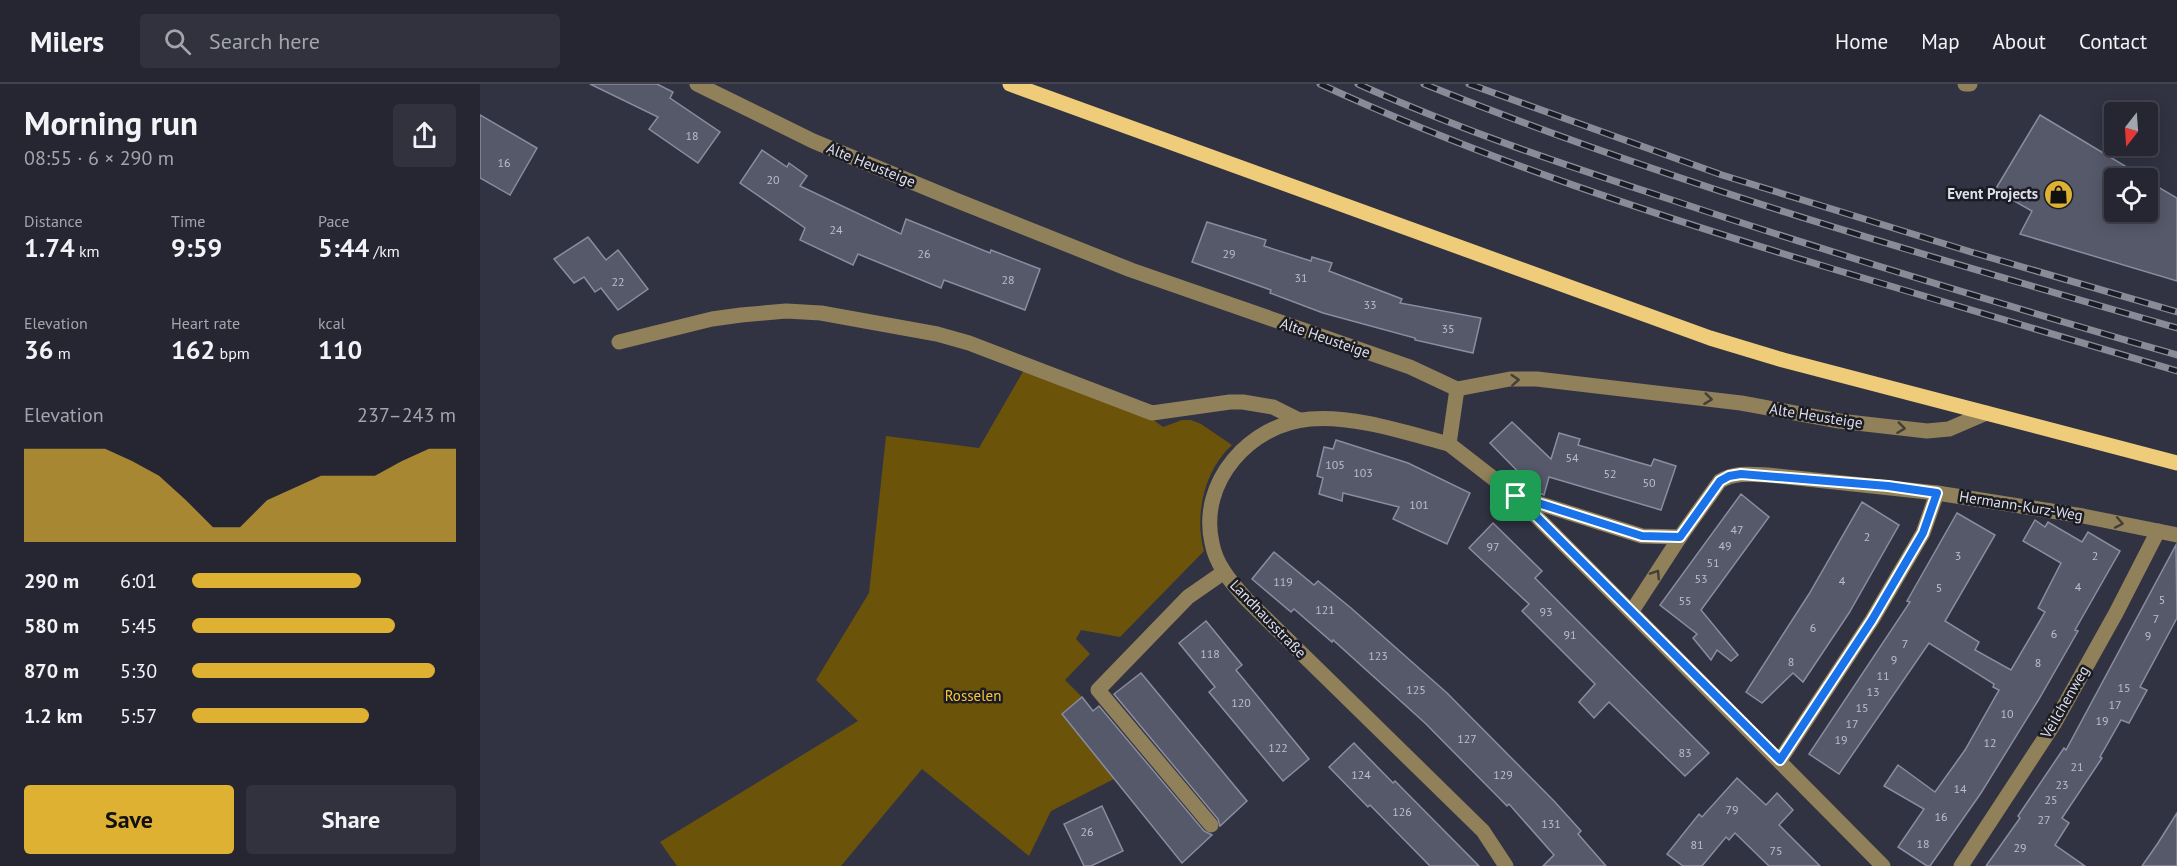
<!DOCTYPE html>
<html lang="en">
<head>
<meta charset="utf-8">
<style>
  :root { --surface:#252632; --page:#31323e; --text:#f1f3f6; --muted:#a3a5ac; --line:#42434d; --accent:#deb133 }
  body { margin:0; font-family:"PT Sans",sans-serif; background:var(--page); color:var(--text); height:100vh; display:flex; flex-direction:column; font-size:22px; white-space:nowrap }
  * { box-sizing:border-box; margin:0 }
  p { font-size:20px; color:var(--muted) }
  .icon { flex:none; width:33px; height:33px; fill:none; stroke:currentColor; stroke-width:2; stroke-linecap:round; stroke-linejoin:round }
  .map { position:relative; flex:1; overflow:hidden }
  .details { display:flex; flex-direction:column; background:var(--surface); width:480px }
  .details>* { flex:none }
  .needle { width:39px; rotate:197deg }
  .buttons { position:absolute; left:1624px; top:18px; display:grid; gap:12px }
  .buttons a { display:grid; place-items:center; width:54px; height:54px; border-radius:6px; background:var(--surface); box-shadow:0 3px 15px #0003,0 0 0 2px var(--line); font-size:30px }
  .pin { position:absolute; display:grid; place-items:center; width:51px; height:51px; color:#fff; margin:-26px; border-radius:12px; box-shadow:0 3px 9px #0006 }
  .round { display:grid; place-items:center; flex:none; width:63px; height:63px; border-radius:6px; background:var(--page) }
  .head { display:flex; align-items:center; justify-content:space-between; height:102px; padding:0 24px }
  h1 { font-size:33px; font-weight:700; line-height:45px }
  .metrics { display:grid; grid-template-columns:repeat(3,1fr); gap:9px; height:102px; padding:6px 24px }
  .metrics div { display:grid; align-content:center }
  .metrics b { font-size:26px; font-weight:700 }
  .metrics small { font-size:16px; font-weight:400 }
  .metrics p { font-size:16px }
  .chart { height:168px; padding:12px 24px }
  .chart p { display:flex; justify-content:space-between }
  .chart svg { width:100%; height:108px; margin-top:6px; fill:var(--accent); opacity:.7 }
  .action { display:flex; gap:12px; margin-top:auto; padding:12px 24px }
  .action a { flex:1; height:69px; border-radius:6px; background:var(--accent); color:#111; font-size:24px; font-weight:700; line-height:69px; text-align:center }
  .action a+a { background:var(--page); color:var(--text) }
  ul { padding:0 24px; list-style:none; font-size:20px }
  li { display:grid; grid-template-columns:96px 72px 1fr; align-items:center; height:45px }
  li i { height:15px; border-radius:8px; background:var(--accent) }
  header { display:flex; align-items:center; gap:36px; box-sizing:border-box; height:84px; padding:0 30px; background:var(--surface); border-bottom:2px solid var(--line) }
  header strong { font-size:28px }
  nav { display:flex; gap:33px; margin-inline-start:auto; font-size:21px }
  .search { width:420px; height:54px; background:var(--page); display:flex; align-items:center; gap:15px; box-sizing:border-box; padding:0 21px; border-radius:6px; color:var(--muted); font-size:22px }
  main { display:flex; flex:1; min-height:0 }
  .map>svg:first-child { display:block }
  .green { fill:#6b530a }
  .building { fill:#56596a; stroke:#8a8da0; stroke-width:1.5 }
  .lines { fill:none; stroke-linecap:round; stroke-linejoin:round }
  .minor { stroke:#91815a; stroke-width:15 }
  .major { stroke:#efcc79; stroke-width:15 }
  .rail-casing { stroke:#898b98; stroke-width:7 }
  .rail { stroke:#1a1b23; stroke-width:4.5; stroke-dasharray:14; stroke-linecap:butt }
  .oneway { stroke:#443f36 }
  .route-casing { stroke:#fff; stroke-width:12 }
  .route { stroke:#1a73e8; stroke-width:8 }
  .labels { text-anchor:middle; stroke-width:5; stroke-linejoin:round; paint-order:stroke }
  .number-label { font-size:12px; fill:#bcbeca }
  .street-label { font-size:15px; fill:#dedfea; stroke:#1a1b23 }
  .poi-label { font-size:15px; font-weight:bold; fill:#dedfea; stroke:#1a1b23; text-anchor:end }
  .park-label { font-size:15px; fill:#fac737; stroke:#1a1b23 }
</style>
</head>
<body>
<header>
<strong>Milers</strong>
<div class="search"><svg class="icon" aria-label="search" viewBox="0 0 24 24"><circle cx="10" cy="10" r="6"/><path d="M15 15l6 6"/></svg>Search here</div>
<nav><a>Home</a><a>Map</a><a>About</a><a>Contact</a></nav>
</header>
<main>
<section class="details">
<div class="head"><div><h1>Morning run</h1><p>08:55 · 6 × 290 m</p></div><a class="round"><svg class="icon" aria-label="share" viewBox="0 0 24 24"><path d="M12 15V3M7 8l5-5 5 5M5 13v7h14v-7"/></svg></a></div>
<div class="metrics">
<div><p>Distance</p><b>1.74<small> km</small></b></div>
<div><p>Time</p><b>9:59</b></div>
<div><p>Pace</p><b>5:44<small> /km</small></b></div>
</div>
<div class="metrics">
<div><p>Elevation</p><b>36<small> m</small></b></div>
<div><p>Heart rate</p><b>162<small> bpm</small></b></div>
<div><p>kcal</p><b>110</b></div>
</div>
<div class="chart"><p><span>Elevation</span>237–243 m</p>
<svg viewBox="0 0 160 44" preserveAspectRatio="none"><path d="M0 44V6L10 6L20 6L30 6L40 11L50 17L60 27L70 38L80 38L90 27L100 22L110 17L120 17L130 17L140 11L150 6L160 6V44z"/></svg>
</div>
<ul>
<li><b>290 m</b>6:01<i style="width:64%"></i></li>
<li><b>580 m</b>5:45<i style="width:77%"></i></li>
<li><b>870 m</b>5:30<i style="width:92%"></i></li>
<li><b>1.2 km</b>5:57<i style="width:67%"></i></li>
</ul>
<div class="action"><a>Save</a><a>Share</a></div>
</section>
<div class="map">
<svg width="1697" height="782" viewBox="0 0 1697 782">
  <rect width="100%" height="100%" fill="#313343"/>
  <path class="green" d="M545,284L672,335L683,343L702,336H711L721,340L752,361C724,386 714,432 724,467L640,553L601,546L596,555L610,570L585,596L602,613L582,631L634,695L571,727L549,772L442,685L361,782H197L180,758L378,637L336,596L389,509L406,352L499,364Z"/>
  <g class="building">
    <path d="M110,0H177L193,8L190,14L240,48L218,79L169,45L178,33Z"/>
    <path d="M0,31L57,64L30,111L0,94Z"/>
    <path d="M1560,31L1665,94H1635V128H1668V97L1697,114V197L1540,150L1552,127L1515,106Z"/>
    <path d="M282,66L307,83L309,79L327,92L320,102L421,150L426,135L510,169L511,166L560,185L545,226L464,196L461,204L378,170L373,181L320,156L325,144L260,99Z"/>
    <path d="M727,138L786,156L784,162L831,177L832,173L852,179L849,187L922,215L920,219L1001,234L993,269L935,256V254L843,229L790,209L791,206L712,178Z"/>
    <path d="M108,153L126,176L138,166L168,205L138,226L121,204L115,208L104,193L94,199L74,175Z"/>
    <path d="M1032,338L1071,375L1079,349L1100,355L1098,361L1171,382L1174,375L1196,382L1181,426L1069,393L1064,411L1059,409L1010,359Z"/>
    <path d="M856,356L928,379L990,409L967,460L913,435L919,423L863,409L862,417L839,410L843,394L837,392L844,363L853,365Z"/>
    <path d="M1261,410L1289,433L1221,526L1258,571L1251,577L1237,566L1231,576L1213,554L1217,550L1180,521Z"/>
    <path d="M1382,418L1419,441L1369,529L1323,598L1313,589L1282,619L1266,608L1329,510Z"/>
    <path d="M1477,429L1515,451L1465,537L1499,558L1495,566L1531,586L1565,528L1558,524L1581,479L1543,457L1555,436L1565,443L1568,438L1602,458L1608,448L1640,467L1595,546L1598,547L1559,615L1501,709L1450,782H1447L1418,763L1444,725L1404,702L1418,681L1455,708L1485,666L1519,606L1513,603L1514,600L1449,559L1359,690L1329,670L1430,518L1427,517Z"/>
    <path d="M1013,439L1062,487L1055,494L1229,669L1205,692L1129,618L1114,634L1099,618L1115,600L1042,527L1049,520L989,464Z"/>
    <path d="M1696,461L1697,534L1660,603L1667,606L1649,639L1641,636L1620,673L1622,674L1582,734L1589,739L1575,761L1605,782H1506L1540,734L1538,732L1584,664L1586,666Z"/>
    <path d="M794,468L834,501L838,497L871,524L967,609L1074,717L1101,747L1098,750L1126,782H1063L1074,771L1029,720L1027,722L945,639L853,556L852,558L814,525L811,528L772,495Z"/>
    <path d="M726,537L762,581L756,586L829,675L803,697L729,608L735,603L699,559Z"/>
    <path d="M661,589L767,717L740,742L738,735L634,610Z"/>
    <path d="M602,613L613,627L619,622L724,747L732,751L702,779L582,630Z"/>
    <path d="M874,659L913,699L915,697L999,782H950L890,721L888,723L849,683Z"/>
    <path d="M1257,694L1286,721L1297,709L1313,726L1299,741L1340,782H1289L1255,749L1249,756L1246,753L1222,782H1203L1187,770L1219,730L1222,733Z"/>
    <path d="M622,722L643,767L611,782H604L584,740Z"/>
    <path d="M1697,729V782H1662L1678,759Z"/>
  </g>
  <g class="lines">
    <g class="minor">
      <path d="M217,0L333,57L473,115L651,186L930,283L977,305L1030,295H1057L1261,319L1359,337L1447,347L1469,345L1506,329"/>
      <path d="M1485,0H1490"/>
      <path d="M139,258L232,235L261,231L306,227L341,229L457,250L489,259L672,329L750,318H763L793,323L819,336"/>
      <path d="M977,305L969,360L1036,412L1403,782"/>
      <path d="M969,360C927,349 873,331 830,335C770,340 718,398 732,459C736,482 752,499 767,516L1003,747L1026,782"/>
      <path d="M1036,412L1162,452L1200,453L1240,397C1255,388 1271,390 1288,391L1457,409L1603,432L1697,451"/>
      <path d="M1152,527L1200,453"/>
      <path d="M1300,676L1392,536L1443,449L1457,409"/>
      <path d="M731,741L618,606L708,513L744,488"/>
      <path d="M1481,782L1574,640L1636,529L1678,447"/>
    </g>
    <path class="major" d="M530,0L1230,254L1303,276L1697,379"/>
    <defs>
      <g id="rail">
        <path d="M840,0C1005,76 1179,132 1353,185C1467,219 1582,253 1697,287"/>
        <path d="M878,0C978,45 1084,81 1189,115C1357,171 1527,222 1697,271"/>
        <path d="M944,0C1189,99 1443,171 1697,244"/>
        <path d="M989,0L1242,91L1491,168L1697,228"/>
      </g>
    </defs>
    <use href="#rail" class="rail-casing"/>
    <use href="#rail" class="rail"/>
  </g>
  <defs><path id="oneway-chevron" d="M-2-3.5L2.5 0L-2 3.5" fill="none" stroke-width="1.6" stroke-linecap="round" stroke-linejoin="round" transform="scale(1.5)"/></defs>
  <g class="oneway">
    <use href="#oneway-chevron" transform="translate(1035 296) rotate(-4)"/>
    <use href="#oneway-chevron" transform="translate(1228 315) rotate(7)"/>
    <use href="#oneway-chevron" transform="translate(1421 344) rotate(7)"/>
    <use href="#oneway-chevron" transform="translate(1639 439) rotate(11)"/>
    <use href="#oneway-chevron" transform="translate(1176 490) rotate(-57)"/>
  </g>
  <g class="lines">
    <defs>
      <path id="route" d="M1261,390L1408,402L1457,409L1443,449L1392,536L1300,676L1036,412L1162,452L1200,453L1240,397L1249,392Z"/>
    </defs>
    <use href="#route" class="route-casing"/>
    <use href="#route" class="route"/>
  </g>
  <defs>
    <symbol id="shop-disc" viewBox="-11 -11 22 22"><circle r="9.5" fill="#deb133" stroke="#1a1b23"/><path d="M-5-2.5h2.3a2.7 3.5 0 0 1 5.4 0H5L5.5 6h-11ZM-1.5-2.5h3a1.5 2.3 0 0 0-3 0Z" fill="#111"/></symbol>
  </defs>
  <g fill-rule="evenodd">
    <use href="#shop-disc" x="1562" y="94" width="33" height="33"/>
  </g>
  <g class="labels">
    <g class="number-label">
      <text x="212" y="56">18</text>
      <text x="24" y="83">16</text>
      <text x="293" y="100">20</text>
      <text x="356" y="150">24</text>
      <text x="444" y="174">26</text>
      <text x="749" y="174">29</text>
      <text x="821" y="198">31</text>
      <text x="528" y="200">28</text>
      <text x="138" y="202">22</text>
      <text x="890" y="225">33</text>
      <text x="968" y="249">35</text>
      <text x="1092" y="378">54</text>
      <text x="855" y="385">105</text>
      <text x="883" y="393">103</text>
      <text x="1130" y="394">52</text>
      <text x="1169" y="403">50</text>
      <text x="939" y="425">101</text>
      <text x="1257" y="450">47</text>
      <text x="1387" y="457">2</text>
      <text x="1245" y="466">49</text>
      <text x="1013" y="467">97</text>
      <text x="1478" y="476">3</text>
      <text x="1615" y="476">2</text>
      <text x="1233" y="483">51</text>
      <text x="1221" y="499">53</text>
      <text x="1362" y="501">4</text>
      <text x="803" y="502">119</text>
      <text x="1598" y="507">4</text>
      <text x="1459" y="508">5</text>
      <text x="1682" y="520">5</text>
      <text x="1205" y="521">55</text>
      <text x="845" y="530">121</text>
      <text x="1066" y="532">93</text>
      <text x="1676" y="539">7</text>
      <text x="1333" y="548">6</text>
      <text x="1574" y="554">6</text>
      <text x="1090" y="555">91</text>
      <text x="1668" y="556">9</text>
      <text x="1425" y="564">7</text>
      <text x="730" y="574">118</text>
      <text x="898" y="576">123</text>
      <text x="1414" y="580">9</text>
      <text x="1311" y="582">8</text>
      <text x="1558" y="583">8</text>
      <text x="1403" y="596">11</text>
      <text x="1644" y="608">15</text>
      <text x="936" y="610">125</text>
      <text x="1393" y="612">13</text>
      <text x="761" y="623">120</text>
      <text x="1635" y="625">17</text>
      <text x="1382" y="628">15</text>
      <text x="1527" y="634">10</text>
      <text x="1622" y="641">19</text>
      <text x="1372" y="644">17</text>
      <text x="987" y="659">127</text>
      <text x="1361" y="660">19</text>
      <text x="1510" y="663">12</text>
      <text x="798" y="668">122</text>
      <text x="1205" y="673">83</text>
      <text x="1597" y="687">21</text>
      <text x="881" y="695">124</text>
      <text x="1023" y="695">129</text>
      <text x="1582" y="705">23</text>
      <text x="1480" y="709">14</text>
      <text x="1571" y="720">25</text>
      <text x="1252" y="730">79</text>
      <text x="922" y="732">126</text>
      <text x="1461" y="737">16</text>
      <text x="1564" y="740">27</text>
      <text x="1071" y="744">131</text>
      <text x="607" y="752">26</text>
      <text x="1443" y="764">18</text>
      <text x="1217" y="765">81</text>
      <text x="1540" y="768">29</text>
      <text x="1296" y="771">75</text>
    </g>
    <g class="street-label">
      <text transform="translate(391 81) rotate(22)" y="5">Alte Heusteige</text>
      <text transform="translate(845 254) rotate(19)" y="5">Alte Heusteige</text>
      <text transform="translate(1336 332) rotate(9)" y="5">Alte Heusteige</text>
      <text transform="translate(1541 422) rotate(9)" y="5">Hermann-Kurz-Weg</text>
      <text transform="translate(788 535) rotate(46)" y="5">Landhausstraße</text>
      <text transform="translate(1585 618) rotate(-60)" y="5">Veilchenweg</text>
    </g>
    <g class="poi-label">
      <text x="1558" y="115">Event Projects</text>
    </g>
    <g class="park-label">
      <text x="493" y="617">Rosselen</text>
    </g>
  </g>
</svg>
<div class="buttons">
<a><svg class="needle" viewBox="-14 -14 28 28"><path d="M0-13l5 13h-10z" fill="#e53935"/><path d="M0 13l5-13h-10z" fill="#a3a5ac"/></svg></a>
<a><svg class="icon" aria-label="locate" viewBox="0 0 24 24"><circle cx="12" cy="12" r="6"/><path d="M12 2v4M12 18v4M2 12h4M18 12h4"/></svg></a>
</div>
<div class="pin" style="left:1036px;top:412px;background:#1e9e55"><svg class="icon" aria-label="arrive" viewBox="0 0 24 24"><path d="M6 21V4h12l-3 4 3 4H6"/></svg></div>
</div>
</main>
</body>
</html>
